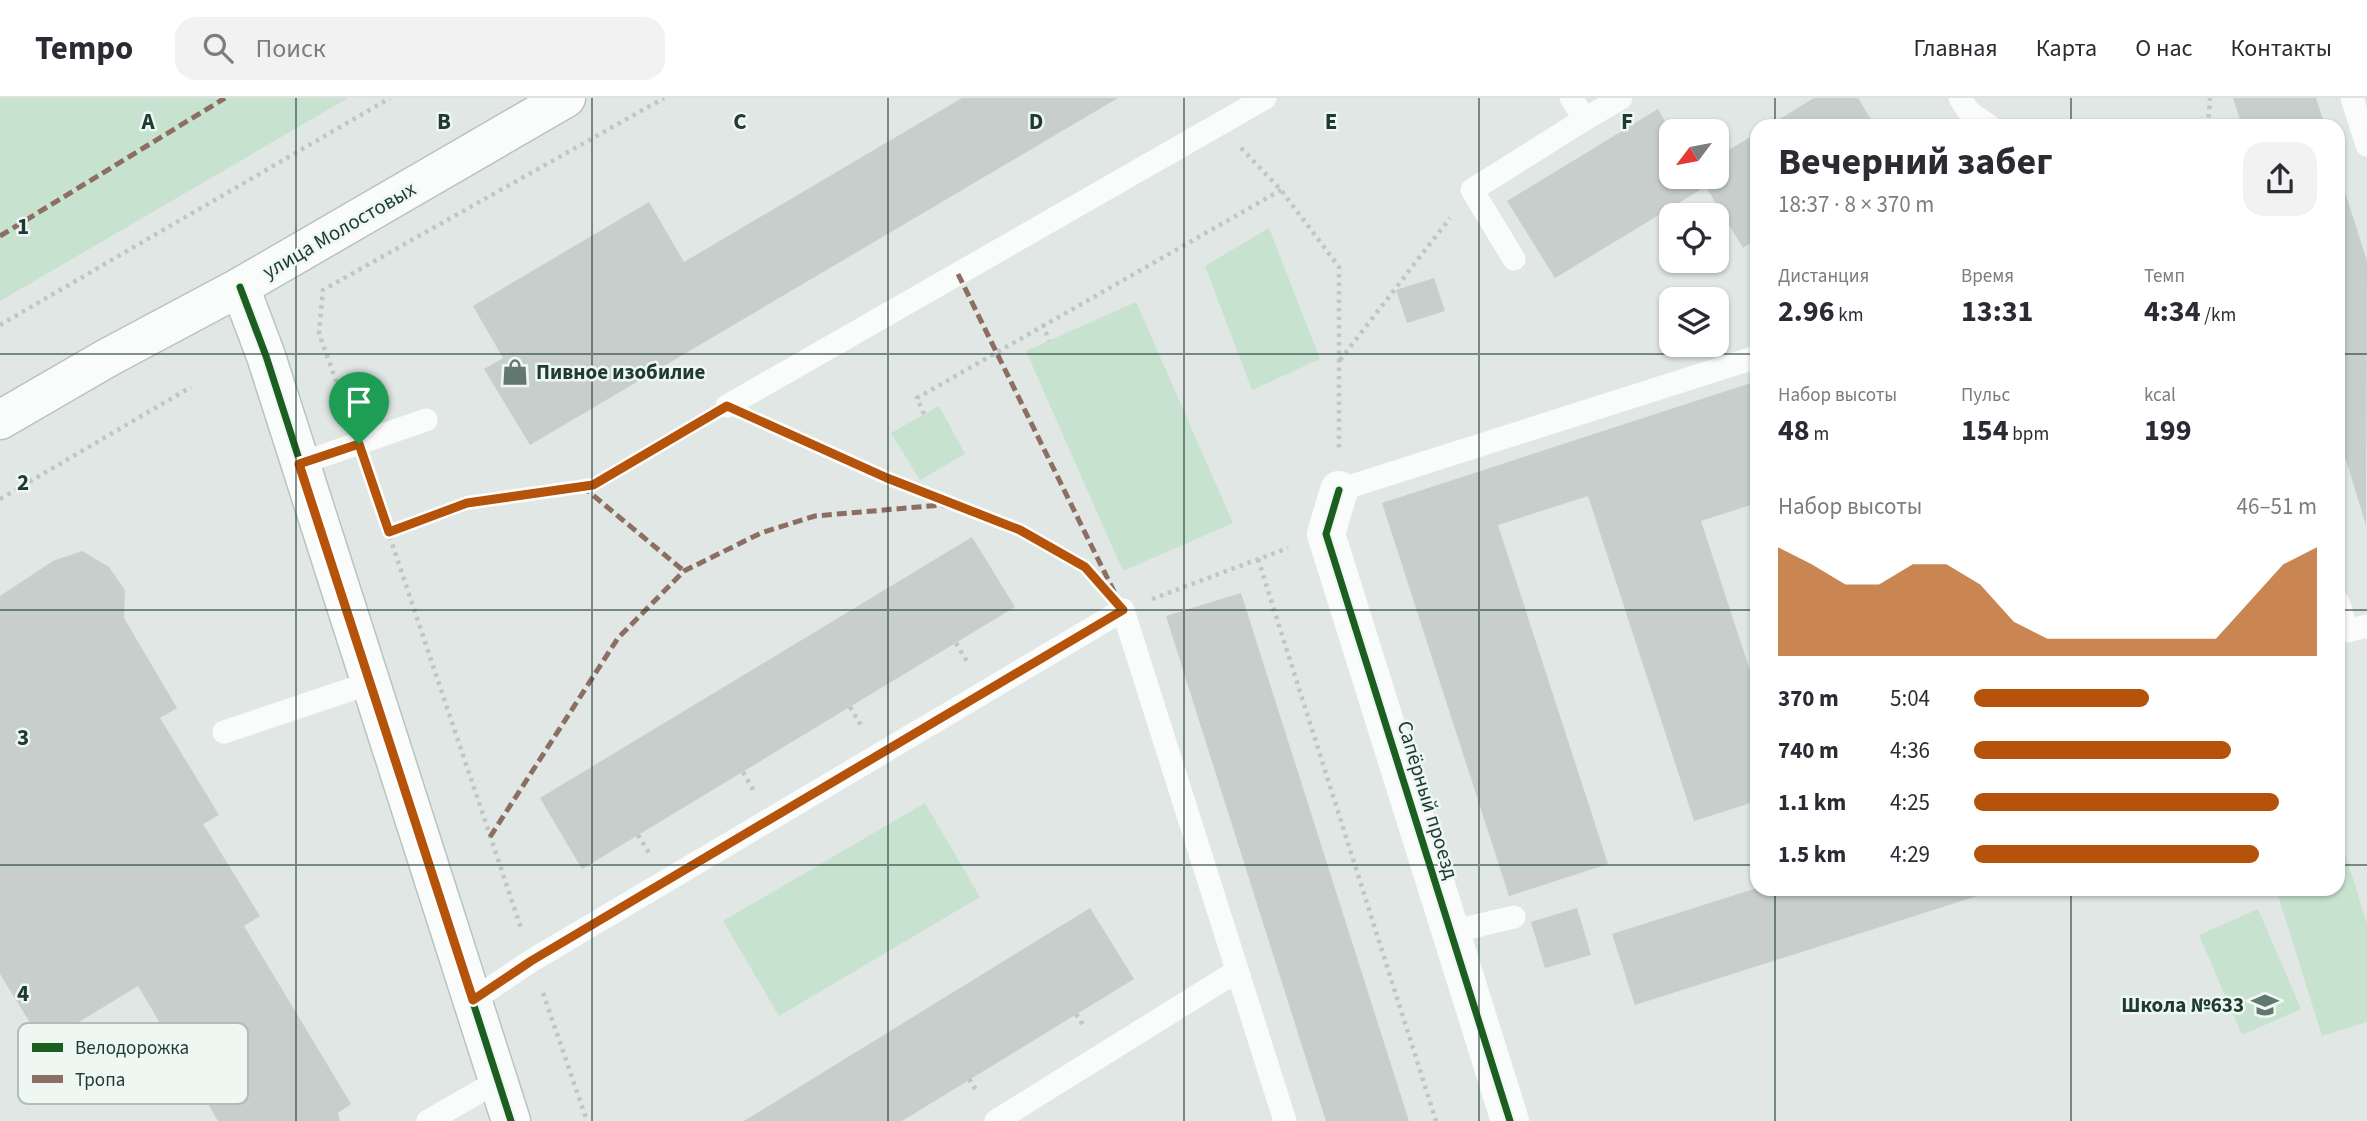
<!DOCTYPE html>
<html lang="ru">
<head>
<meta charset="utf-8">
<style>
  :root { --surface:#fff; --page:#f2f2f3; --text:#2b2b33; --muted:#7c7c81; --line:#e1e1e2; --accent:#b45309 }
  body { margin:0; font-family:"Source Sans 3",sans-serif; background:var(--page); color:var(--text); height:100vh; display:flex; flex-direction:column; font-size:26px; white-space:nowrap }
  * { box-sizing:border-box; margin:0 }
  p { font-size:23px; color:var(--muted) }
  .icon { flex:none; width:38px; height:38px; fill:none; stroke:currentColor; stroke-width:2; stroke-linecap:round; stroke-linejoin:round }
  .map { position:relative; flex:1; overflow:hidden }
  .sheet { position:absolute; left:1750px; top:21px; width:595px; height:777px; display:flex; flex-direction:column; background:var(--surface); border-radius:21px; box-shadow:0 2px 5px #0004 }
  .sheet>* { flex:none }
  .needle { width:46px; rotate:238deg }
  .buttons { position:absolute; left:1659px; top:21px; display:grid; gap:14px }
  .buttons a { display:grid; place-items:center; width:70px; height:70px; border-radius:14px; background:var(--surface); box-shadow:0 2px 5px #0004; font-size:35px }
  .pin { position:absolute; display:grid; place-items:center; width:60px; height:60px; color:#fff; margin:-72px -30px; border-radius:50% 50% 50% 0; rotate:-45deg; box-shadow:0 0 7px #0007 }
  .pin .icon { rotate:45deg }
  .round { display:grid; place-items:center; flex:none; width:74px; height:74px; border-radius:21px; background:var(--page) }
  .summary { display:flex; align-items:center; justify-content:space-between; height:119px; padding:0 28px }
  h1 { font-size:38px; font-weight:700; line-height:52px }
  .figures { display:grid; grid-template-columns:repeat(3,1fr); gap:10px; height:119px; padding:7px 28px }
  .figures div { display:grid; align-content:center }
  .figures b { font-size:30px; font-weight:700 }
  .figures small { font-size:19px; font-weight:400 }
  .figures p { font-size:19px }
  .chart { height:196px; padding:14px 28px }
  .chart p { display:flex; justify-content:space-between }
  .chart svg { width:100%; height:126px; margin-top:7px; fill:var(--accent); opacity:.7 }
  ul { padding:0 28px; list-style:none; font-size:23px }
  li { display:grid; grid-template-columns:112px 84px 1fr; align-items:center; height:52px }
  li i { height:18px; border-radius:9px; background:var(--accent) }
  header { display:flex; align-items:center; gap:42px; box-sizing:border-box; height:98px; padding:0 35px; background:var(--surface); border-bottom:2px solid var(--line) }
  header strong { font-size:33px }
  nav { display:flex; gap:38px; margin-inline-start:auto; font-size:24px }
  .search { width:490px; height:63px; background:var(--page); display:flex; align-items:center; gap:18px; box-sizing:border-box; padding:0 24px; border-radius:21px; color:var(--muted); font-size:26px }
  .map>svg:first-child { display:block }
  .green { fill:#c8e2d0 }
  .building { fill:#c7cecb }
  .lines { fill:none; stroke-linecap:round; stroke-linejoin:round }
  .secondary-casing { stroke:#b9c4bf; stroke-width:41 }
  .path { stroke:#bfc7c5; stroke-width:4.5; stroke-dasharray:3.5 5; stroke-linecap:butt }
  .lane { stroke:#fafbfb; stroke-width:23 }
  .street { stroke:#fafbfb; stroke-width:38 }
  .secondary { stroke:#fafbfb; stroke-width:38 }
  .quiet { stroke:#8d6e63; stroke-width:5; stroke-dasharray:10 5; stroke-linecap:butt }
  .cycleway-casing { stroke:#eef7f2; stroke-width:11 }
  .cycleway { stroke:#1b5e20; stroke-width:7 }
  .route-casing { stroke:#fff; stroke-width:14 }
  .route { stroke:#b45309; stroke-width:9 }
  .grid { fill:none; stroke:#1e3a33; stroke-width:2; stroke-opacity:0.55 }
  .labels { text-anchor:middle; stroke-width:5; stroke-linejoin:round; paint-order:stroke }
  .street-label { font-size:21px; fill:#1e3a33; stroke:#eef7f2 }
  .poi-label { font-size:21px; font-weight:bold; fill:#1e3a33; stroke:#eef7f2; text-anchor:start }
  .key { fill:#eef7f2; stroke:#b0beb9; stroke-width:2 }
  .key-label { font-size:19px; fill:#1e3a33 }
  .grid-label { font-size:23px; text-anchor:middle; font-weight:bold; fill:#1e3a33; stroke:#eef7f2; stroke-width:5; stroke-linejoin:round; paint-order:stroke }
</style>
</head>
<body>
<header>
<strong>Tempo</strong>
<div class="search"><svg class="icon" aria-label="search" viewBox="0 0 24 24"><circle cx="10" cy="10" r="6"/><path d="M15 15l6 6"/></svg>Поиск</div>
<nav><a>Главная</a><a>Карта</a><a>О нас</a><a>Контакты</a></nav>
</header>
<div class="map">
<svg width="2367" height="1023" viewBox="0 0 2367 1023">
  <rect width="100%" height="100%" fill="#e0e7e4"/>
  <g class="green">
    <path d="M0,0H348L0,203Z"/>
    <path d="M1269,130L1320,261L1252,292L1205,168Z"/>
    <path d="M1136,204L1233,425L1123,473L1026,253Z"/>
    <path d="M939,308L965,356L920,382L891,335Z"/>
    <path d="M925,705L980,799L779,918L723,823Z"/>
    <path d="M2343,748L2367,826V924L2322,938L2276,791H2338V749Z"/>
    <path d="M2258,811L2301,911L2242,937L2199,837Z"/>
  </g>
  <g class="building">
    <path d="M962,0H1118L530,347L484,271L503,260L473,208L649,104L684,164Z"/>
    <path d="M1814,0H1858L1875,28H1768Z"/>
    <path d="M2233,0H2316L2325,28H2242Z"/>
    <path d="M1658,11L1671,34V79H1698L1705,89L1555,180L1507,103Z"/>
    <path d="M1757,35V141L1743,150L1700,79H1717V59Z"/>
    <path d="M2338,72L2367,163L2366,427L2338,336Z"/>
    <path d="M1434,180L1445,213L1407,225L1396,192Z"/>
    <path d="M1757,283V405L1701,423L1757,594V703L1694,723L1588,398L1498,427L1608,766L1509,798L1382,405Z"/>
    <path d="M972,439L1015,509L582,771L540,700Z"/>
    <path d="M82,453L109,469L125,492L124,520L177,610L160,620L219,717L203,726L260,818L244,828L351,1006L338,1015L340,1023H218L138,888L43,946L0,876V498L53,463Z"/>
    <path d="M1241,495L1409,1023H1326L1308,967L1166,518Z"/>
    <path d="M1757,790V791L1996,792L1635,907L1612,836Z"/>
    <path d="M1090,810L1134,881L902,1023H744Z"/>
    <path d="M1577,810L1591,857L1545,870L1531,824Z"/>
  </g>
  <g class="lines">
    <defs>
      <g id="secondary">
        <path d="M240,189L266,258L511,1023"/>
        <path d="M0,322L107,260L240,189L566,0"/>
      </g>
    </defs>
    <use href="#secondary" class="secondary-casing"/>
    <g class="path">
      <path d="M2208,28L2210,0"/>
      <path d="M1241,50L1281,92L1339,169V352"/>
      <path d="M1043,226L1049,243"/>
      <path d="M0,227L390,0"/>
      <path d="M1340,262L1450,120"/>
      <path d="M348,316L319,236L323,192L664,0"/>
      <path d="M924,316L917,300L1281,92"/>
      <path d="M764,325C805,343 845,363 886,380C954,409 1052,432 1101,487"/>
      <path d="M368,374L521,830"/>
      <path d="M0,401L191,289"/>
      <path d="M389,434L467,405L593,387L700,324"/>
      <path d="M1258,461L1436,1023"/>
      <path d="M1152,501L1288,450"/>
      <path d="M956,545L968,565"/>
      <path d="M850,609L862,629"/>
      <path d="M743,674L754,693"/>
      <path d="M638,737L649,755"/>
      <path d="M543,895L587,1023"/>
      <path d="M1076,916L1085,930"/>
      <path d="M969,981L978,995"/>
    </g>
    <g class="lane">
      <path d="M1571,0L1585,21L1621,0"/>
      <path d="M1960,0L1969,14L1989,28"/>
      <path d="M2352,0L2367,47"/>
      <path d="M1514,161L1472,92L1585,21"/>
      <path d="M727,308L1265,0"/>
      <path d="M299,366L426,322"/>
      <path d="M1339,392L1757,259"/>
      <path d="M2338,504L2347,533L2367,528"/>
      <path d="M224,634L370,585"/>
      <path d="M1451,834L1514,819"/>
      <path d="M473,902L531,863L1123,512L1285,1023"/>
      <path d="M428,1023L498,983"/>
      <path d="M996,1023L1237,873"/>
    </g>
    <path class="street" d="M1339,392L1326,436L1510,1023"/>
    <use href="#secondary" class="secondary"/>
    <g class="quiet">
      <path d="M0,138L225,0"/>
      <path d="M958,176L1123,512"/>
      <path d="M582,388L684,473"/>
      <path d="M490,739L618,540L684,473L761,435L815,418L953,406"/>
    </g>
    <defs>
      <g id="cycleway">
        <path d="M240,189L266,258L511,1023"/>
        <path d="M1339,392L1326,436L1510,1023"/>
      </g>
    </defs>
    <use href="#cycleway" class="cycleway-casing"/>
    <use href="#cycleway" class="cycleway"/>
  </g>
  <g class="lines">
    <defs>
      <path id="route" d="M727,308L887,380L1020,432L1085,469L1123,512L531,863L473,902L299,366L359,346L389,434L467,405L593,387Z"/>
    </defs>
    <use href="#route" class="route-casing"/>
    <use href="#route" class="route"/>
  </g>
  <path class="grid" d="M296,0V1023M592,0V1023M888,0V1023M1184,0V1023M1479,0V1023M1775,0V28M2071,0V28M0,256H1757M2338,256H2367M0,512H1757M2338,512H2367M0,767H1757M2338,767H2367M1775,791V1023M2071,791V1023"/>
  <defs>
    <symbol id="shop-bare" viewBox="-9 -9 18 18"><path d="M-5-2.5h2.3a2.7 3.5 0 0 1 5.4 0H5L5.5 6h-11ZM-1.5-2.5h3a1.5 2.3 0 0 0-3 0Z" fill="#627771" stroke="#eef7f2" stroke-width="2.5" paint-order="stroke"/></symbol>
    <symbol id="school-bare" viewBox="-9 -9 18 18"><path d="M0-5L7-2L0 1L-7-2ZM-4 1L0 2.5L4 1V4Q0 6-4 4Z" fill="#627771" stroke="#eef7f2" stroke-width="2.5" paint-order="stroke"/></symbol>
  </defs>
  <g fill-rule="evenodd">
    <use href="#shop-bare" x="496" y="255" width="38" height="38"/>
    <use href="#school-bare" x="2246" y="888" width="38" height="38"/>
  </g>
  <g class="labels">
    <g class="street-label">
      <text transform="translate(339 132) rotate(-30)" y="7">улица Молостовых</text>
      <text transform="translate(1428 702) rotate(73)" y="7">Сапёрный проезд</text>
    </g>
    <g class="poi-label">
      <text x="536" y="281">Пивное изобилие</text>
      <text x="2244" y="914" text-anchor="end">Школа №633</text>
    </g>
  </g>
  <rect x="18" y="925" width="230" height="81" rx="10" class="key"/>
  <rect x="32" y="945" width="31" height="9" fill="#1b5e20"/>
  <rect x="32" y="977" width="31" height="8" fill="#8d6e63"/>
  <g class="key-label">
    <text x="75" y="956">Велодорожка</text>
    <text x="75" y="988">Тропа</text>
  </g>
  <g class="grid-label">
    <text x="148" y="31">A</text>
    <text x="444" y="31">B</text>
    <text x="740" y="31">C</text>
    <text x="1036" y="31">D</text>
    <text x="1331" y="31">E</text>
    <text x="1627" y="31">F</text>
    <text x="23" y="136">1</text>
    <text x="23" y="392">2</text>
    <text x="23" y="647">3</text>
    <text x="23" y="903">4</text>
  </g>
</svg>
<div class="buttons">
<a><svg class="needle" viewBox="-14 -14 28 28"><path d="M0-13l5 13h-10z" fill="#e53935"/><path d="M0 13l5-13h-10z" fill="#7c7c81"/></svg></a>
<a><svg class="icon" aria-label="locate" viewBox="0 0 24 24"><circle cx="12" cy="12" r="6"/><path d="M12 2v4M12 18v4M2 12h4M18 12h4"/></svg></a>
<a><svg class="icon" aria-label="layers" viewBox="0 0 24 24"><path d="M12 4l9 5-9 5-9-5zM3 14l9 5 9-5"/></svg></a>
</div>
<div class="pin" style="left:359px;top:346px;background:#1e9e55"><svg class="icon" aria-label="arrive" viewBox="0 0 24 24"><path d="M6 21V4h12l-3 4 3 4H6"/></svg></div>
<section class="sheet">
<div class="summary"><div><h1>Вечерний забег</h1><p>18:37 · 8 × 370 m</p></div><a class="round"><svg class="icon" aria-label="share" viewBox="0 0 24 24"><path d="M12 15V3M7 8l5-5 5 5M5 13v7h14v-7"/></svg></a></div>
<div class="figures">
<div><p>Дистанция</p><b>2.96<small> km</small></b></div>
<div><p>Время</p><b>13:31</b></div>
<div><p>Темп</p><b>4:34<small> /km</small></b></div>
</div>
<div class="figures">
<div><p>Набор высоты</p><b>48<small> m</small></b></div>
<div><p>Пульс</p><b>154<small> bpm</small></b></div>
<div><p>kcal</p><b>199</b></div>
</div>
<div class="chart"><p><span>Набор высоты</span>46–51 m</p>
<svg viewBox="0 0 160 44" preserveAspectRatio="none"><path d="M0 44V6L10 12L20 19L30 19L40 12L50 12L60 19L70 32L80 38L90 38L100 38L110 38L120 38L130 38L140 25L150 12L160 6V44z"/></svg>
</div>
<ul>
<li><b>370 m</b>5:04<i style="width:51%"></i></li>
<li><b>740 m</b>4:36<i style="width:75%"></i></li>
<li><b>1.1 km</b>4:25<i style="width:89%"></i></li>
<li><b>1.5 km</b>4:29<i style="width:83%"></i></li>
</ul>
</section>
</div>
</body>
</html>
